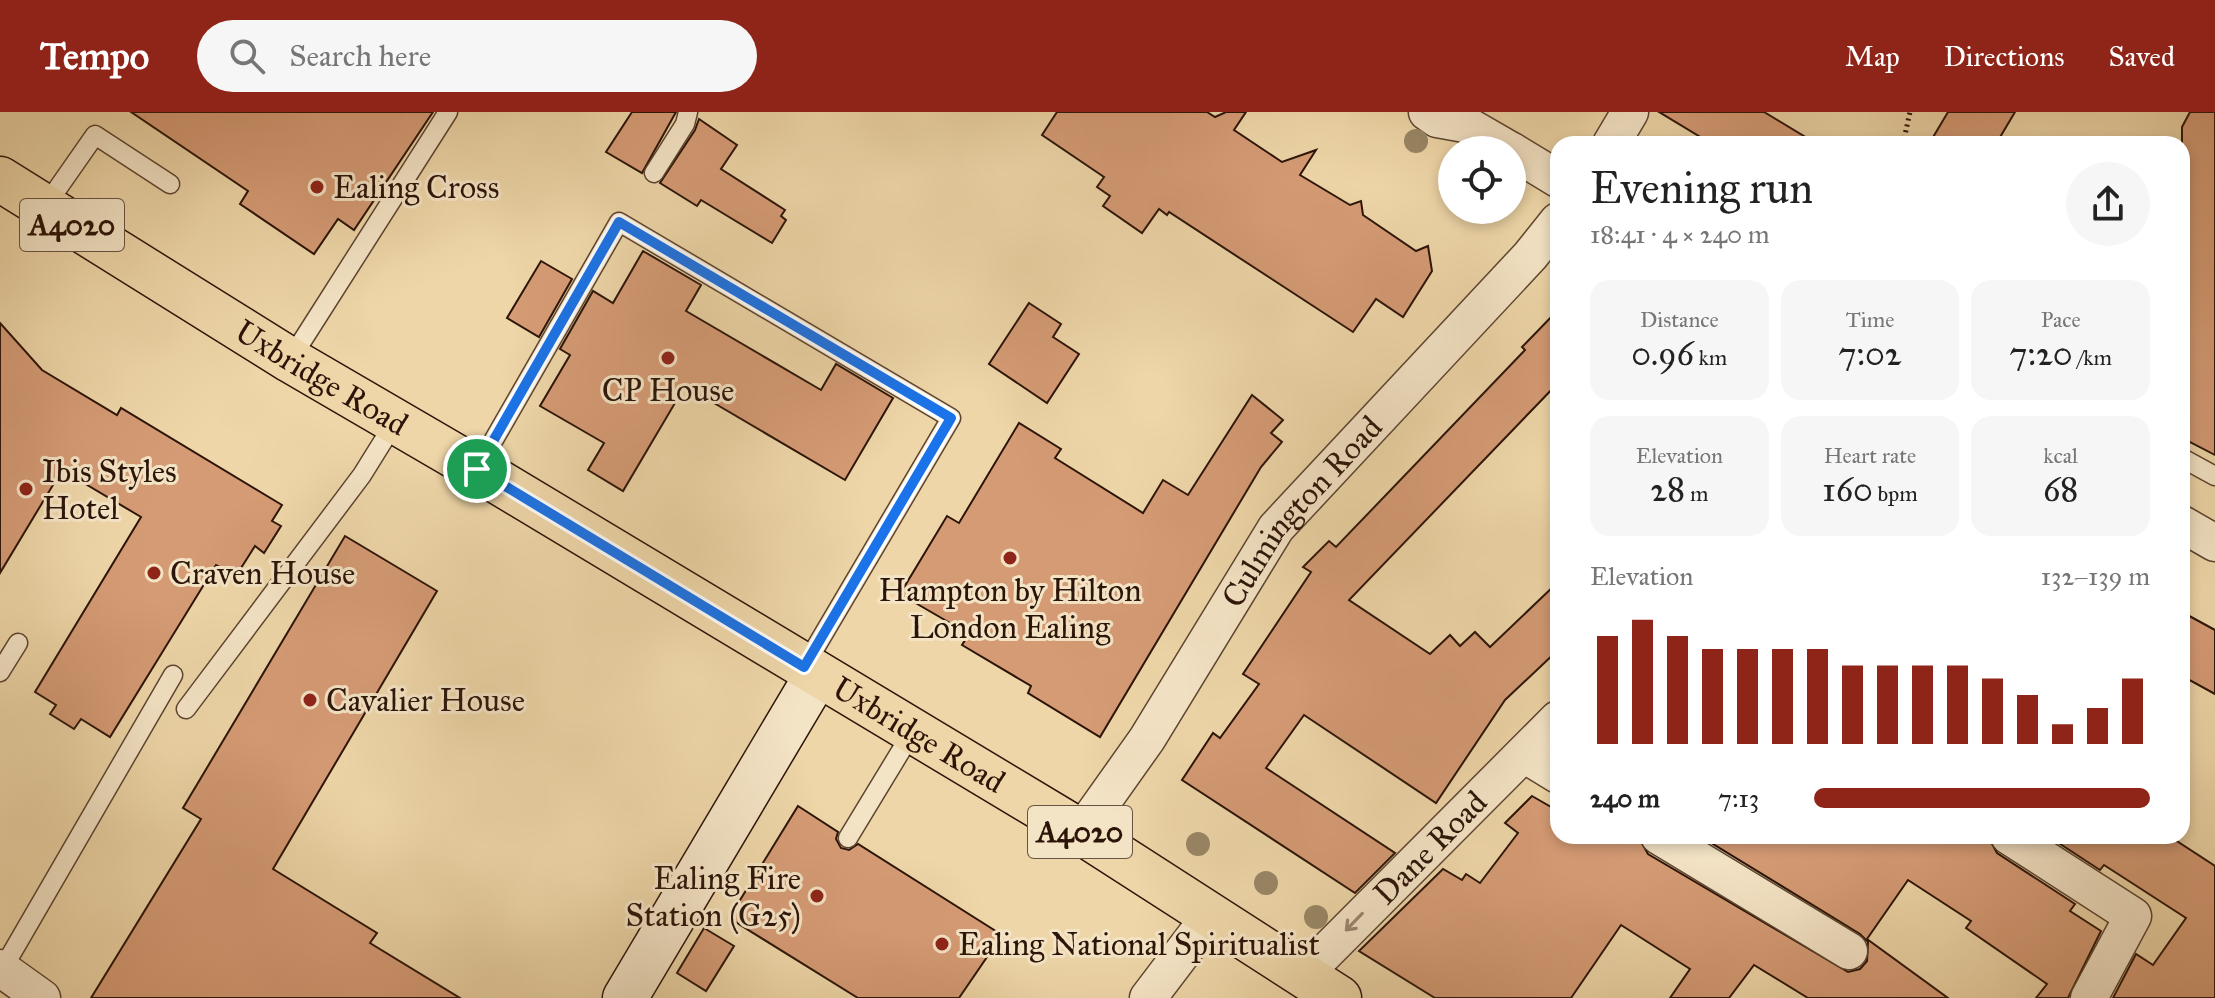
<!DOCTYPE html>
<html lang="en">
<head>
<meta charset="utf-8">
<style>
  :root { --surface:#fff; --page:#f6f6f6; --text:#222; --muted:#767676; --accent:#8f2418 }
  body { margin:0; font-family:"IM FELL Great Primer",serif; background:var(--page); color:var(--text); height:100vh; display:flex; flex-direction:column; font-size:30px; white-space:nowrap }
  * { box-sizing:border-box; margin:0 }
  p { font-size:26px; color:var(--muted) }
  .icon { flex:none; width:44px; height:44px; fill:none; stroke:currentColor; stroke-width:2; stroke-linecap:round; stroke-linejoin:round }
  .map { position:relative; flex:1; overflow:hidden }
  .drawer { position:absolute; left:1550px; top:24px; width:640px; height:708px; display:flex; flex-direction:column; background:var(--surface); border-radius:24px; box-shadow:0 4px 12px #0003 }
  .drawer>* { flex:none }
  .tools { position:absolute; left:1438px; top:24px; display:grid; gap:16px }
  .tools a { display:grid; place-items:center; width:88px; height:88px; border-radius:50%; background:var(--surface); box-shadow:0 4px 12px #0003; font-size:40px }
  .pin { position:absolute; display:grid; place-items:center; width:68px; height:68px; color:#fff; margin:-34px; border:4px solid #fff; border-radius:50%; box-shadow:0 2px 8px #0007 }
  .round { display:grid; place-items:center; flex:none; width:84px; height:84px; border-radius:42px; background:var(--page) }
  .overview { display:flex; align-items:center; justify-content:space-between; height:136px; padding:0 40px }
  h1 { font-size:44px; font-weight:600; line-height:60px }
  .metrics { display:grid; grid-template-columns:repeat(3,1fr); gap:12px; height:136px; padding:8px 40px }
  .metrics div { display:grid; align-content:center; border-radius:20px; background:var(--page); text-align:center }
  .metrics b { font-size:34px; font-weight:600 }
  .metrics small { font-size:22px; font-weight:400 }
  .metrics p { font-size:22px }
  .chart { height:224px; padding:16px 40px }
  .chart p { display:flex; justify-content:space-between }
  .chart svg { width:100%; height:144px; margin-top:8px; stroke:var(--accent); stroke-width:6 }
  ul { padding:0 40px; list-style:none; font-size:26px }
  li { display:grid; grid-template-columns:128px 96px 1fr; align-items:center; height:60px }
  li i { height:20px; border-radius:10px; background:var(--accent) }
  header { display:flex; align-items:center; gap:48px; box-sizing:border-box; height:112px; padding:0 40px; background:var(--accent); color:#fff }
  header strong { font-size:38px }
  nav { display:flex; gap:44px; margin-inline-start:auto; font-size:28px }
  .search { width:560px; height:72px; background:var(--page); display:flex; align-items:center; gap:20px; box-sizing:border-box; padding:0 28px; border-radius:44px; color:var(--muted); font-size:30px }
  .map>svg:first-child { display:block }
  .building { fill:#d59b75; stroke:#2c1408; stroke-width:2 }
  .lines { fill:none; stroke-linecap:round; stroke-linejoin:round }
  .lane-casing { stroke:#5c4430; stroke-width:21 }
  .street-casing { stroke:#5c4430; stroke-width:39 }
  .secondary-casing { stroke:#2c1408; stroke-width:47 }
  .primary-casing { stroke:#2c1408; stroke-width:47 }
  .path { stroke:#2c1408; stroke-width:5; stroke-dasharray:2 4; stroke-linecap:butt }
  .lane { stroke:#f4e4c6; stroke-width:18 }
  .street { stroke:#f4e4c6; stroke-width:36 }
  .secondary { stroke:#f4e4c6; stroke-width:44 }
  .primary { stroke:#eed6a8; stroke-width:44 }
  .tree { fill:#998766 }
  .oneway { stroke:#9a8670 }
  .route-casing { stroke:#fff; stroke-width:16 }
  .route { stroke:#1a73e8; stroke-width:10 }
  .poi-dot { fill:#8f2418; stroke:#f4e4c6; stroke-width:3 }
  .labels { text-anchor:middle; stroke-width:6; stroke-linejoin:round; paint-order:stroke }
  .shield { fill:#f4e4c6; stroke:#685241; stroke-width:2 }
  .shield-label { font-size:30px; font-weight:bold; fill:#2c1408 }
  .poi-label { font-size:32px; fill:#2c1408; stroke:#f4e4c6; text-anchor:start }
  .street-label { font-size:32px; fill:#2c1408; stroke:#f4e4c6 }
</style>
</head>
<body>
<header>
<strong>Tempo</strong>
<div class="search"><svg class="icon" aria-label="search" viewBox="0 0 24 24"><circle cx="10" cy="10" r="6"/><path d="M15 15l6 6"/></svg>Search here</div>
<nav><a>Map</a><a>Directions</a><a>Saved</a></nav>
</header>
<div class="map">
<svg width="2215" height="886" viewBox="0 0 2215 886">
  <rect width="100%" height="100%" fill="#eed6a8"/>
  <filter id="stains"><feTurbulence type="fractalNoise" baseFrequency=".0025" numOctaves="4"/><feColorMatrix values="0 0 0 0 .2 0 0 0 0 .09 0 0 0 0 .02 0 0 0 .5 -.17"/></filter>
  <radialGradient id="worn" r=".72"><stop offset=".6" stop-color="#630" stop-opacity="0"/><stop offset="1" stop-color="#630" stop-opacity=".3"/></radialGradient>
  <g class="building">
    <path d="M131,0H433L354,118L338,107L314,142L240,92L248,79Z"/>
    <path d="M632,0H676L642,61L606,40Z"/>
    <path d="M1057,0H1207L1215,5L1226,0H1246L1234,18L1282,50L1316,38L1300,63L1350,93L1361,89L1363,103L1416,139L1428,134L1432,159L1403,205L1376,187L1353,220L1169,100L1167,103L1159,97L1142,121L1103,94L1110,84L1097,75L1104,65L1042,23Z"/>
    <path d="M1659,0H1764L1817,32H1712Z"/>
    <path d="M1948,0H2015L1996,32H1929Z"/>
    <path d="M2190,0H2215V343L2182,326V15Z"/>
    <path d="M699,7L737,33L721,57L785,98L781,104L786,108L772,131L701,88L697,94L660,71L695,18Z"/>
    <path d="M643,139L701,173L686,199L821,278L836,252L893,286L845,368L685,274L623,379L588,358L604,331L540,294L570,243L560,237L593,179L613,191Z"/>
    <path d="M541,149L572,167L539,225L507,206Z"/>
    <path d="M1029,191L1061,212L1053,225L1079,242L1047,291L989,252Z"/>
    <path d="M1558,198V271L1349,488L1430,542L1450,523L1460,534L1475,520L1490,535L1558,470V538L1505,588L1436,691L1304,603L1266,656L1395,741L1355,781L1182,668L1213,621L1220,626L1259,572L1243,562L1311,460L1303,455L1329,429L1336,435L1525,238L1522,235Z"/>
    <path d="M0,211L42,258L117,303L121,296L282,393L272,409L281,414L264,441L255,434L236,464L216,453L110,625L81,607L74,617L50,602L56,593L35,580L141,405L62,358L0,461Z"/>
    <path d="M1252,283L1283,308L1271,321L1282,330L1261,355L1100,625L1028,581L1031,574L962,533L969,522L900,482L947,404L959,411L1019,311L1061,337L1055,346L1143,401L1163,368L1188,383Z"/>
    <path d="M345,424L437,479L273,757L377,821L370,831L460,886H91L201,707L183,696Z"/>
    <path d="M2182,500L2215,518V582L2182,564Z"/>
    <path d="M1532,684L1558,699V724H1638L1648,742L1848,860L1860,857L1867,849L1868,830L1860,822L1700,724H1988L1997,741L2075,792L2070,799L2101,819L2068,886H2036L2047,872L1966,816L1971,809L1908,768L1867,827L1948,886H1808L1754,853L1729,886H1670L1690,857L1621,813L1571,886H1435L1359,839L1443,757L1462,768L1466,762L1480,771L1518,721L1505,711Z"/>
    <path d="M798,694L838,720L836,727L841,736L849,738L858,732L1002,823L959,886H858L729,806Z"/>
    <path d="M2048,724H2169L2215,754V886H2113L2136,842L2153,853L2186,806L2104,753L2100,758Z"/>
    <path d="M704,816L734,834L706,879L677,861Z"/>
  </g>
  <g class="lines">
    <defs>
      <g id="lane">
        <path d="M654,61L685,12L688,0"/>
        <path d="M44,96L95,23L170,72"/>
        <path d="M290,248L448,0"/>
        <path d="M2182,346L2215,364"/>
        <path d="M477,357L619,110L951,306L804,555"/>
        <path d="M0,560L18,531"/>
        <path d="M186,597L362,363L395,310"/>
        <path d="M848,726L913,619"/>
        <path d="M2,858L173,563"/>
      </g>
      <g id="street">
        <path d="M1427,0L1437,7L1465,12L1510,38"/>
        <path d="M1611,32L1630,0"/>
        <path d="M1512,39L1558,67"/>
        <path d="M2182,412L2215,431"/>
        <path d="M1524,642L1558,663"/>
        <path id="s1" d="M1081,720L1147,627L1276,416L1530,144L1558,109"/>
        <path d="M1659,724L1849,839"/>
        <path d="M2009,724L2133,804L2089,886"/>
        <path d="M0,856L42,886"/>
        <path id="s2" d="M1303,863L1558,607"/>
        <path d="M1148,886L1211,803"/>
      </g>
      <path id="secondary" d="M625,886L817,563"/>
      <g id="primary">
        <path id="s3" d="M0,67L290,248L477,357L1081,720L1339,886"/>
      </g>
    </defs>
    <use href="#lane" class="lane-casing"/>
    <use href="#street" class="street-casing"/>
    <use href="#secondary" class="secondary-casing"/>
    <use href="#primary" class="primary-casing"/>
    <path class="path" d="M1903,32L1910,0"/>
    <use href="#lane" class="lane"/>
    <use href="#street" class="street"/>
    <use href="#secondary" class="secondary"/>
    <use href="#primary" class="primary"/>
  </g>
  <g class="tree">
    <circle cx="1416" cy="29" r="12"/>
    <circle cx="1198" cy="732" r="12"/>
    <circle cx="1266" cy="771" r="12"/>
    <circle cx="1316" cy="805" r="12"/>
  </g>
  <defs><path id="oneway-shaft" d="M-6 0H5M1.5-3L5.5 0L1.5 3" fill="none" stroke-width="1.6" stroke-linecap="round" stroke-linejoin="round" transform="scale(2)"/></defs>
  <use class="oneway" href="#oneway-shaft" transform="translate(1354 810) rotate(134)"/>
  <g class="lines">
    <defs>
      <path id="route" d="M619,110L951,306L804,555L477,357Z"/>
    </defs>
    <use href="#route" class="route-casing"/>
    <use href="#route" class="route"/>
  </g>
  <g class="poi-dot">
    <circle cx="317" cy="75" r="8"/>
    <circle cx="668" cy="246" r="8"/>
    <circle cx="26" cy="377" r="8"/>
    <circle cx="1010" cy="446" r="8"/>
    <circle cx="154" cy="461" r="8"/>
    <circle cx="310" cy="588" r="8"/>
    <circle cx="817" cy="784" r="8"/>
    <circle cx="942" cy="832" r="8"/>
  </g>
  <g class="labels">
    <g class="shield">
      <rect x="20" y="87" width="104" height="52" rx="6"/>
      <rect x="1028" y="694" width="104" height="52" rx="6"/>
    </g>
    <g class="shield-label">
      <text x="72" y="123">A4020</text>
      <text x="1080" y="730">A4020</text>
    </g>
    <g class="poi-label">
      <text x="333" y="86">Ealing Cross</text>
      <text x="668" y="289" text-anchor="middle">CP House</text>
      <text x="42" y="370">Ibis Styles<tspan x="42" dy="37">Hotel</tspan></text>
      <text x="170" y="472">Craven House</text>
      <text x="1010" y="489" text-anchor="middle">Hampton by Hilton<tspan x="1010" dy="37">London Ealing</tspan></text>
      <text x="326" y="599">Cavalier House</text>
      <text x="801" y="777" text-anchor="end">Ealing Fire<tspan x="801" dy="37">Station (G25)</tspan></text>
      <text x="958" y="843">Ealing National Spiritualist</text>
    </g>
    <g class="street-label">
      <text dy="11" stroke="none"><textPath href="#s3" startOffset="378">Uxbridge Road</textPath></text>
      <text dy="11" stroke="none"><textPath href="#s1" startOffset="390">Culmington Road</textPath></text>
      <text dy="11" stroke="none"><textPath href="#s3" startOffset="1074">Uxbridge Road</textPath></text>
      <text dy="11" stroke="none"><textPath href="#s2" startOffset="180">Dane Road</textPath></text>
    </g>
  </g>
  <rect width="100%" height="100%" filter="url(#stains)"/>
  <rect width="100%" height="100%" fill="url(#worn)"/>
</svg>
<div class="tools">
<a><svg class="icon" aria-label="locate" viewBox="0 0 24 24"><circle cx="12" cy="12" r="6"/><path d="M12 2v4M12 18v4M2 12h4M18 12h4"/></svg></a>
</div>
<div class="pin" style="left:477px;top:357px;background:#1e9e55"><svg class="icon" aria-label="arrive" viewBox="0 0 24 24"><path d="M6 21V4h12l-3 4 3 4H6"/></svg></div>
<section class="drawer">
<div class="overview"><div><h1>Evening run</h1><p>18:41 · 4 × 240 m</p></div><a class="round"><svg class="icon" aria-label="share" viewBox="0 0 24 24"><path d="M12 15V3M7 8l5-5 5 5M5 13v7h14v-7"/></svg></a></div>
<div class="metrics">
<div><p>Distance</p><b>0.96<small> km</small></b></div>
<div><p>Time</p><b>7:02</b></div>
<div><p>Pace</p><b>7:20<small> /km</small></b></div>
</div>
<div class="metrics">
<div><p>Elevation</p><b>28<small> m</small></b></div>
<div><p>Heart rate</p><b>160<small> bpm</small></b></div>
<div><p>kcal</p><b>68</b></div>
</div>
<div class="chart"><p><span>Elevation</span>132–139 m</p>
<svg viewBox="0 0 160 44" preserveAspectRatio="none"><path d="M5 44V11M15 44V6M25 44V11M35 44V15M45 44V15M55 44V15M65 44V15M75 44V20M85 44V20M95 44V20M105 44V20M115 44V24M125 44V29M135 44V38M145 44V33M155 44V24"/></svg>
</div>
<ul>
<li><b>240 m</b>7:13<i style="width:100%"></i></li>
</ul>
</section>
</div>
</body>
</html>
